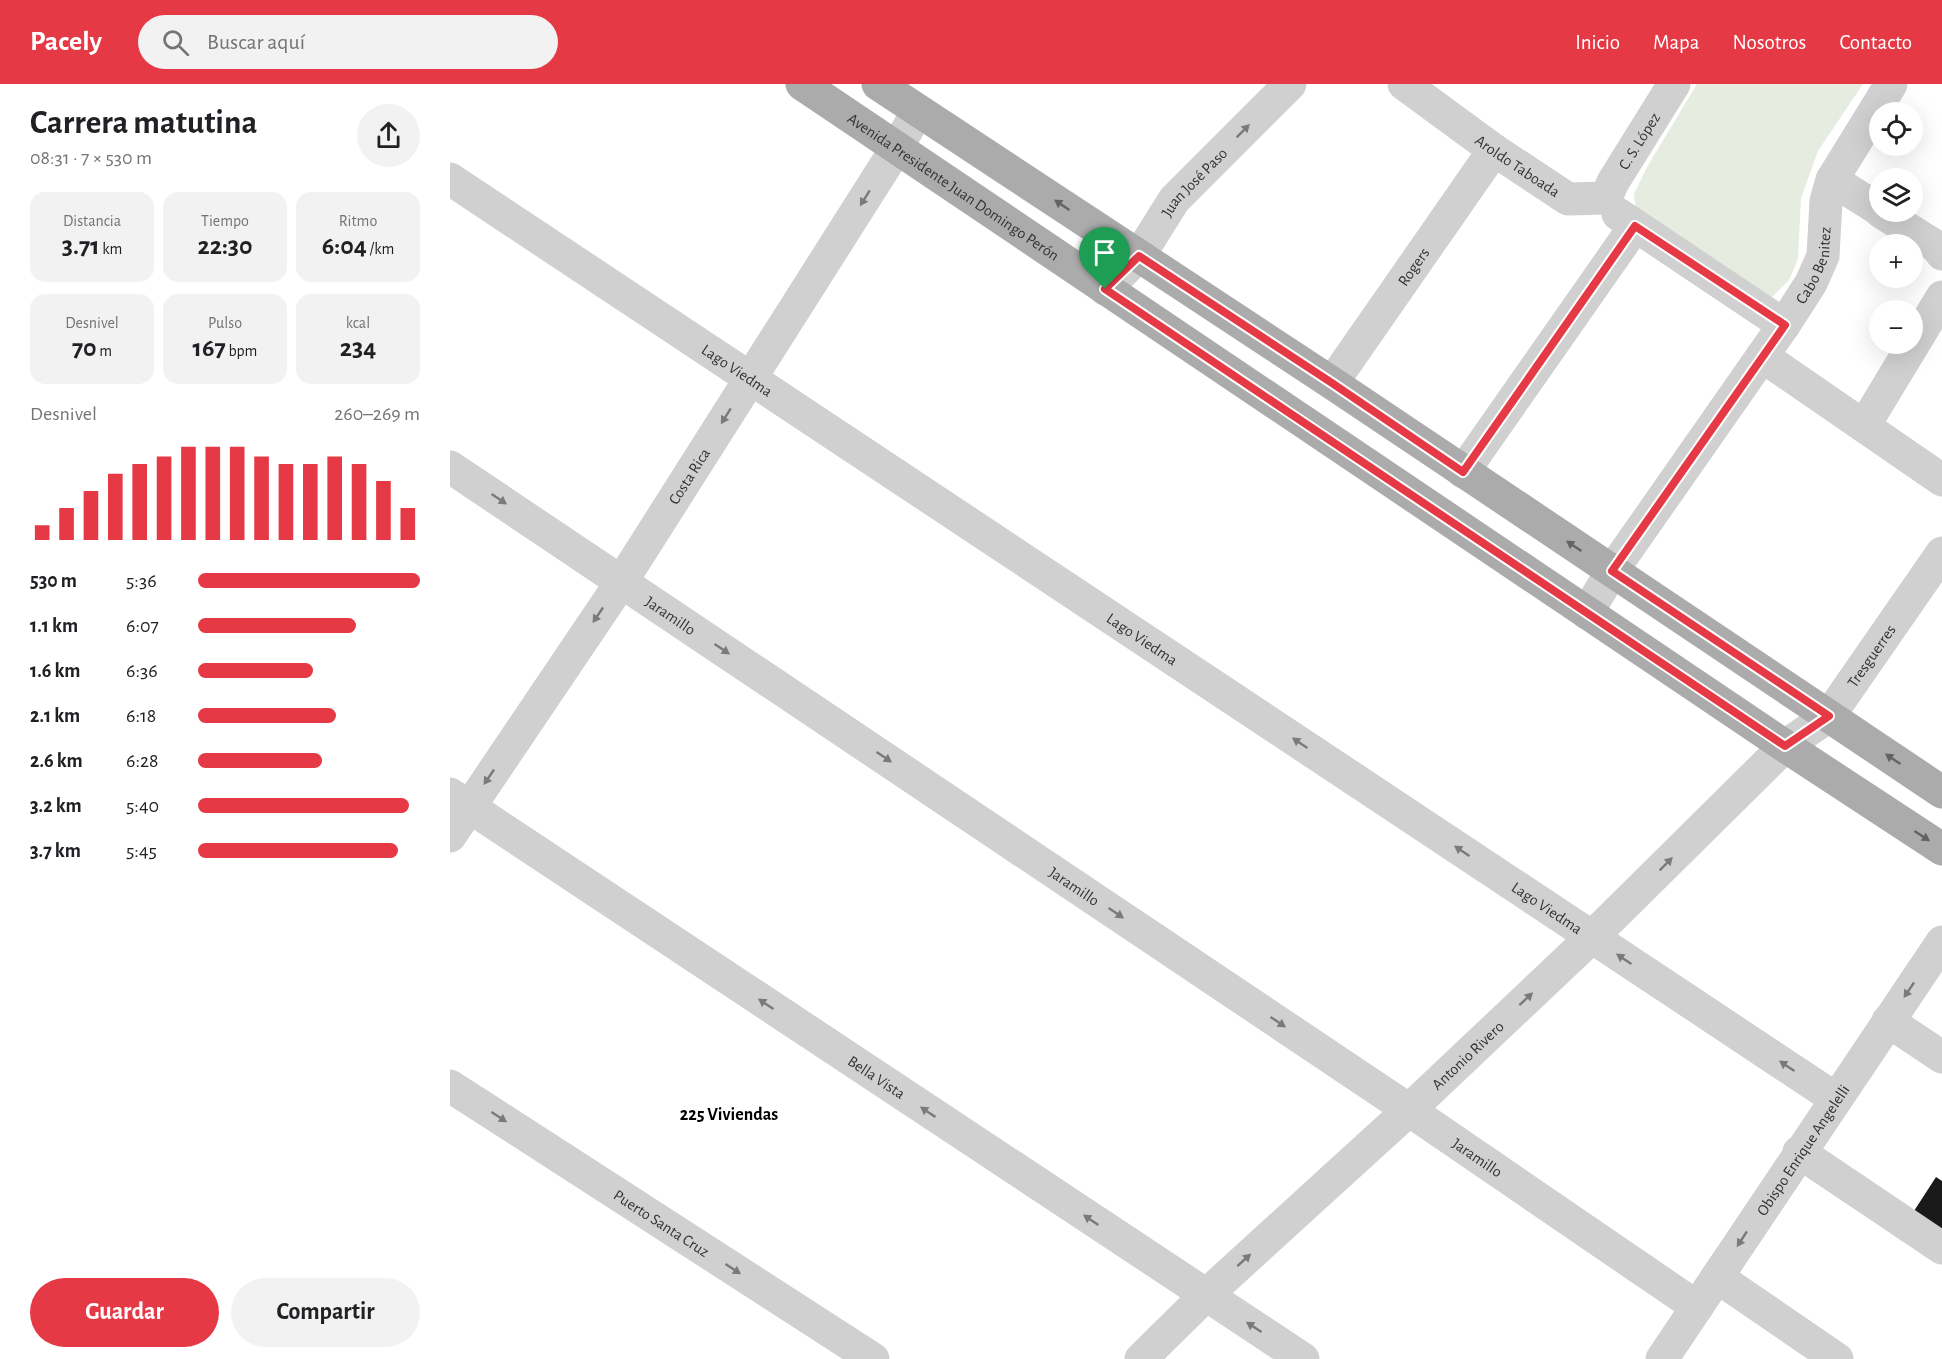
<!DOCTYPE html>
<html lang="es">
<head>
<meta charset="utf-8">
<style>
  :root { --surface:#fff; --page:#f2f2f2; --text:#202124; --muted:#757577; --accent:#e63946 }
  body { margin:0; font-family:"Alegreya Sans",sans-serif; background:var(--page); color:var(--text); height:100vh; display:flex; flex-direction:column; font-size:22px; white-space:nowrap }
  * { box-sizing:border-box; margin:0 }
  p { font-size:20px; color:var(--muted) }
  .icon { flex:none; width:33px; height:33px; fill:none; stroke:currentColor; stroke-width:2; stroke-linecap:round; stroke-linejoin:round }
  .map { position:relative; flex:1; overflow:hidden }
  .drawer { display:flex; flex-direction:column; background:var(--surface); width:450px }
  .drawer>* { flex:none }
  .controls { position:absolute; left:1419px; top:18px; display:grid; gap:12px }
  .controls a { display:grid; place-items:center; width:54px; height:54px; border-radius:50%; background:var(--surface); box-shadow:0 6px 24px #0002; font-size:30px }
  .pin { position:absolute; display:grid; place-items:center; width:51px; height:51px; color:#fff; margin:-62px -26px; border-radius:50% 50% 50% 0; rotate:-45deg; box-shadow:0 0 6px #0007 }
  .pin .icon { rotate:45deg }
  .round { display:grid; place-items:center; flex:none; width:63px; height:63px; border-radius:32px; background:var(--page) }
  .headline { display:flex; align-items:center; justify-content:space-between; height:102px; padding:0 30px }
  h1 { font-size:33px; font-weight:700; line-height:45px }
  .metrics { display:grid; grid-template-columns:repeat(3,1fr); gap:9px; height:102px; padding:6px 30px }
  .metrics div { display:grid; align-content:center; border-radius:15px; background:var(--page); text-align:center }
  .metrics b { font-size:26px; font-weight:700 }
  .metrics small { font-size:16px; font-weight:400 }
  .metrics p { font-size:16px }
  .chart { height:168px; padding:12px 30px }
  .chart p { display:flex; justify-content:space-between }
  .chart svg { width:100%; height:108px; margin-top:6px; stroke:var(--accent); stroke-width:6 }
  .primary-button { display:flex; gap:12px; margin-top:auto; padding:12px 30px }
  .primary-button a { flex:1; height:69px; border-radius:36px; background:var(--accent); color:#fff; font-size:24px; font-weight:700; line-height:69px; text-align:center }
  .primary-button a+a { background:var(--page); color:var(--text) }
  ul { padding:0 30px; list-style:none; font-size:20px }
  li { display:grid; grid-template-columns:96px 72px 1fr; align-items:center; height:45px }
  li i { height:15px; border-radius:8px; background:var(--accent) }
  header { display:flex; align-items:center; gap:36px; box-sizing:border-box; height:84px; padding:0 30px; background:var(--accent); color:#fff }
  header strong { font-size:28px }
  nav { display:flex; gap:33px; margin-inline-start:auto; font-size:21px }
  .search { width:420px; height:54px; background:var(--page); display:flex; align-items:center; gap:15px; box-sizing:border-box; padding:0 21px; border-radius:33px; color:var(--muted); font-size:22px }
  main { display:flex; flex:1; min-height:0 }
  .map>svg:first-child { display:block }
  .park { fill:#e6ecdf }
  .building { fill:#1a1a1a }
  .lines { fill:none; stroke-linecap:round; stroke-linejoin:round }
  .minor { stroke:#d0d0d0; stroke-width:33 }
  .major { stroke:#ababab; stroke-width:33 }
  .oneway { fill:#7a7a7a }
  .oneway2 { fill:#636363 }
  .route-casing { stroke:#fff; stroke-width:12 }
  .route { stroke:#e63946; stroke-width:8 }
  .labels { text-anchor:middle; stroke-width:6; stroke-linejoin:round; paint-order:stroke }
  .street-label { font-size:16px; fill:#333; stroke:#fff }
  .neighbourhood-label { font-size:18px; font-weight:bold; fill:#000; stroke:#fff }
</style>
</head>
<body>
<header>
<strong>Pacely</strong>
<div class="search"><svg class="icon" aria-label="search" viewBox="0 0 24 24"><circle cx="10" cy="10" r="6"/><path d="M15 15l6 6"/></svg>Buscar aquí</div>
<nav><a>Inicio</a><a>Mapa</a><a>Nosotros</a><a>Contacto</a></nav>
</header>
<main>
<section class="drawer">
<div class="headline"><div><h1>Carrera matutina</h1><p>08:31 · 7 × 530 m</p></div><a class="round"><svg class="icon" aria-label="share" viewBox="0 0 24 24"><path d="M12 15V3M7 8l5-5 5 5M5 13v7h14v-7"/></svg></a></div>
<div class="metrics">
<div><p>Distancia</p><b>3.71<small> km</small></b></div>
<div><p>Tiempo</p><b>22:30</b></div>
<div><p>Ritmo</p><b>6:04<small> /km</small></b></div>
</div>
<div class="metrics">
<div><p>Desnivel</p><b>70<small> m</small></b></div>
<div><p>Pulso</p><b>167<small> bpm</small></b></div>
<div><p>kcal</p><b>234</b></div>
</div>
<div class="chart"><p><span>Desnivel</span>260–269 m</p>
<svg viewBox="0 0 160 44" preserveAspectRatio="none"><path d="M5 44V38M15 44V31M25 44V24M35 44V17M45 44V13M55 44V10M65 44V6M75 44V6M85 44V6M95 44V10M105 44V13M115 44V13M125 44V10M135 44V13M145 44V20M155 44V31"/></svg>
</div>
<ul>
<li><b>530 m</b>5:36<i style="width:100%"></i></li>
<li><b>1.1 km</b>6:07<i style="width:71%"></i></li>
<li><b>1.6 km</b>6:36<i style="width:52%"></i></li>
<li><b>2.1 km</b>6:18<i style="width:62%"></i></li>
<li><b>2.6 km</b>6:28<i style="width:56%"></i></li>
<li><b>3.2 km</b>5:40<i style="width:95%"></i></li>
<li><b>3.7 km</b>5:45<i style="width:90%"></i></li>
</ul>
<div class="primary-button"><a>Guardar</a><a>Compartir</a></div>
</section>
<div class="map">
<svg width="1492" height="1275" viewBox="0 0 1492 1275">
  <rect width="100%" height="100%" fill="#fff"/>
  <path class="park" d="M1247,0H1413L1368,67L1351,114L1348,175L1339,196L1322,213L1311,211L1186,127L1184,110L1197,83Z"/>
  <path class="building" d="M1486,1093L1492,1097V1145L1464,1127Z"/>
  <g class="lines">
    <g class="minor">
      <path id="s1" d="M954,0L1044,66L1118,115L1156,114"/>
      <path id="s2" d="M0,95L1386,1015"/>
      <path d="M1382,96L1430,126"/>
      <path id="s3" d="M1156,114L1163,98L1224,0"/>
      <path d="M1431,128L1487,163L1492,170"/>
      <path d="M1168,130L1334,241"/>
      <path id="s4" d="M655,205L689,172L724,116L840,0"/>
      <path d="M1312,272L1492,396"/>
      <path id="s5" d="M882,299L1044,66"/>
      <path d="M1414,342L1492,213"/>
      <path id="s6" d="M0,383L959,1026L1247,1223"/>
      <path d="M1013,388L1185,142"/>
      <path id="s7" d="M1137,529L1162,487L1334,241L1361,199L1373,172L1376,117L1382,96L1441,0"/>
      <path id="s8" d="M0,710L853,1275"/>
      <path id="s9" d="M0,752L172,497L446,65L468,27"/>
      <path d="M1438,937L1492,973"/>
      <path id="s10" d="M0,1002L423,1275"/>
      <path d="M1349,1068L1492,1164"/>
      <path d="M1267,1193L1387,1275"/>
      <path id="s11" d="M691,1275L755,1212L959,1026L1142,853L1335,662L1379,632L1492,469"/>
      <path id="s12" d="M1212,1275L1492,858"/>
    </g>
    <g class="major">
      <path id="s13" d="M352,0L1335,662L1492,765"/>
      <path d="M428,0L882,299L1492,708"/>
    </g>
  </g>
  <defs><path id="oneway-solid" d="M-6-.8H1V-3.2L6.5 0L1 3.2V.8H-6Z" transform="scale(1.5)"/></defs>
  <g class="oneway">
    <use href="#oneway-solid" transform="translate(793 47) rotate(-45)"/>
    <use href="#oneway-solid" transform="translate(415 114) rotate(122)"/>
    <use href="#oneway-solid" transform="translate(276 332) rotate(122)"/>
    <use href="#oneway-solid" transform="translate(49 415) rotate(34)"/>
    <use href="#oneway-solid" transform="translate(148 531) rotate(124)"/>
    <use href="#oneway-solid" transform="translate(272 565) rotate(34)"/>
    <use href="#oneway-solid" transform="translate(850 659) rotate(-146)"/>
    <use href="#oneway-solid" transform="translate(434 673) rotate(34)"/>
    <use href="#oneway-solid" transform="translate(39 693) rotate(124)"/>
    <use href="#oneway-solid" transform="translate(1012 767) rotate(-146)"/>
    <use href="#oneway-solid" transform="translate(1216 780) rotate(-45)"/>
    <use href="#oneway-solid" transform="translate(666 829) rotate(34)"/>
    <use href="#oneway-solid" transform="translate(1174 875) rotate(-146)"/>
    <use href="#oneway-solid" transform="translate(1459 906) rotate(124)"/>
    <use href="#oneway-solid" transform="translate(1076 915) rotate(-43)"/>
    <use href="#oneway-solid" transform="translate(316 920) rotate(-146)"/>
    <use href="#oneway-solid" transform="translate(828 938) rotate(34)"/>
    <use href="#oneway-solid" transform="translate(1337 982) rotate(-146)"/>
    <use href="#oneway-solid" transform="translate(478 1028) rotate(-146)"/>
    <use href="#oneway-solid" transform="translate(49 1033) rotate(33)"/>
    <use href="#oneway-solid" transform="translate(641 1136) rotate(-146)"/>
    <use href="#oneway-solid" transform="translate(1292 1155) rotate(123)"/>
    <use href="#oneway-solid" transform="translate(794 1176) rotate(-42)"/>
    <use href="#oneway-solid" transform="translate(283 1185) rotate(33)"/>
    <use href="#oneway-solid" transform="translate(804 1243) rotate(-147)"/>
  </g>
  <g class="oneway2">
    <use href="#oneway-solid" transform="translate(612 121) rotate(-146)"/>
    <use href="#oneway-solid" transform="translate(1124 462) rotate(-146)"/>
    <use href="#oneway-solid" transform="translate(1443 675) rotate(-146)"/>
    <use href="#oneway-solid" transform="translate(1472 752) rotate(33)"/>
  </g>
  <g class="lines">
    <defs>
      <path id="route" d="M1185,142L1335,241L1162,487L1379,632L1335,662L655,205L689,172L882,299L1013,388Z"/>
    </defs>
    <use href="#route" class="route-casing"/>
    <use href="#route" class="route"/>
  </g>
  <g class="labels">
    <g class="street-label">
      <text dy="6" stroke="none"><textPath href="#s3" startOffset="66">C. S. López</textPath></text>
      <text dy="6" stroke="none"><textPath href="#s1" startOffset="140">Aroldo Taboada</textPath></text>
      <text dy="6" stroke="none"><textPath href="#s4" startOffset="140">Juan José Paso</textPath></text>
      <text dy="6" stroke="none"><textPath href="#s13" startOffset="183">Avenida Presidente Juan Domingo Perón</textPath></text>
      <text dy="6" stroke="none"><textPath href="#s7" startOffset="417">Cabo Benitez</textPath></text>
      <text dy="6" stroke="none"><textPath href="#s5" startOffset="142">Rogers</textPath></text>
      <text dy="6" stroke="none"><textPath href="#s2" startOffset="345">Lago Viedma</textPath></text>
      <text dy="6" stroke="none"><textPath href="#s9" startOffset="432">Costa Rica</textPath></text>
      <text dy="6" stroke="none"><textPath href="#s6" startOffset="266">Jaramillo</textPath></text>
      <text dy="6" stroke="none"><textPath href="#s2" startOffset="831">Lago Viedma</textPath></text>
      <text dy="6" stroke="none"><textPath href="#s11" startOffset="1016">Tresguerres</textPath></text>
      <text dy="6" stroke="none"><textPath href="#s6" startOffset="752">Jaramillo</textPath></text>
      <text dy="6" stroke="none"><textPath href="#s2" startOffset="1317">Lago Viedma</textPath></text>
      <text dy="6" stroke="none"><textPath href="#s11" startOffset="446">Antonio Rivero</textPath></text>
      <text dy="6" stroke="none"><textPath href="#s8" startOffset="512">Bella Vista</textPath></text>
      <text dy="6" stroke="none"><textPath href="#s12" startOffset="252">Obispo Enrique Angelelli</textPath></text>
      <text dy="6" stroke="none"><textPath href="#s6" startOffset="1238">Jaramillo</textPath></text>
      <text dy="6" stroke="none"><textPath href="#s10" startOffset="252">Puerto Santa Cruz</textPath></text>
    </g>
    <g class="neighbourhood-label">
      <text x="279" y="1036">225 Viviendas</text>
    </g>
  </g>
</svg>
<div class="controls">
<a><svg class="icon" aria-label="locate" viewBox="0 0 24 24"><circle cx="12" cy="12" r="6"/><path d="M12 2v4M12 18v4M2 12h4M18 12h4"/></svg></a>
<a><svg class="icon" aria-label="layers" viewBox="0 0 24 24"><path d="M12 4l9 5-9 5-9-5zM3 14l9 5 9-5"/></svg></a>
<a>+</a>
<a>−</a>
</div>
<div class="pin" style="left:655px;top:205px;background:#1e9e55"><svg class="icon" aria-label="arrive" viewBox="0 0 24 24"><path d="M6 21V4h12l-3 4 3 4H6"/></svg></div>
</div>
</main>
</body>
</html>
